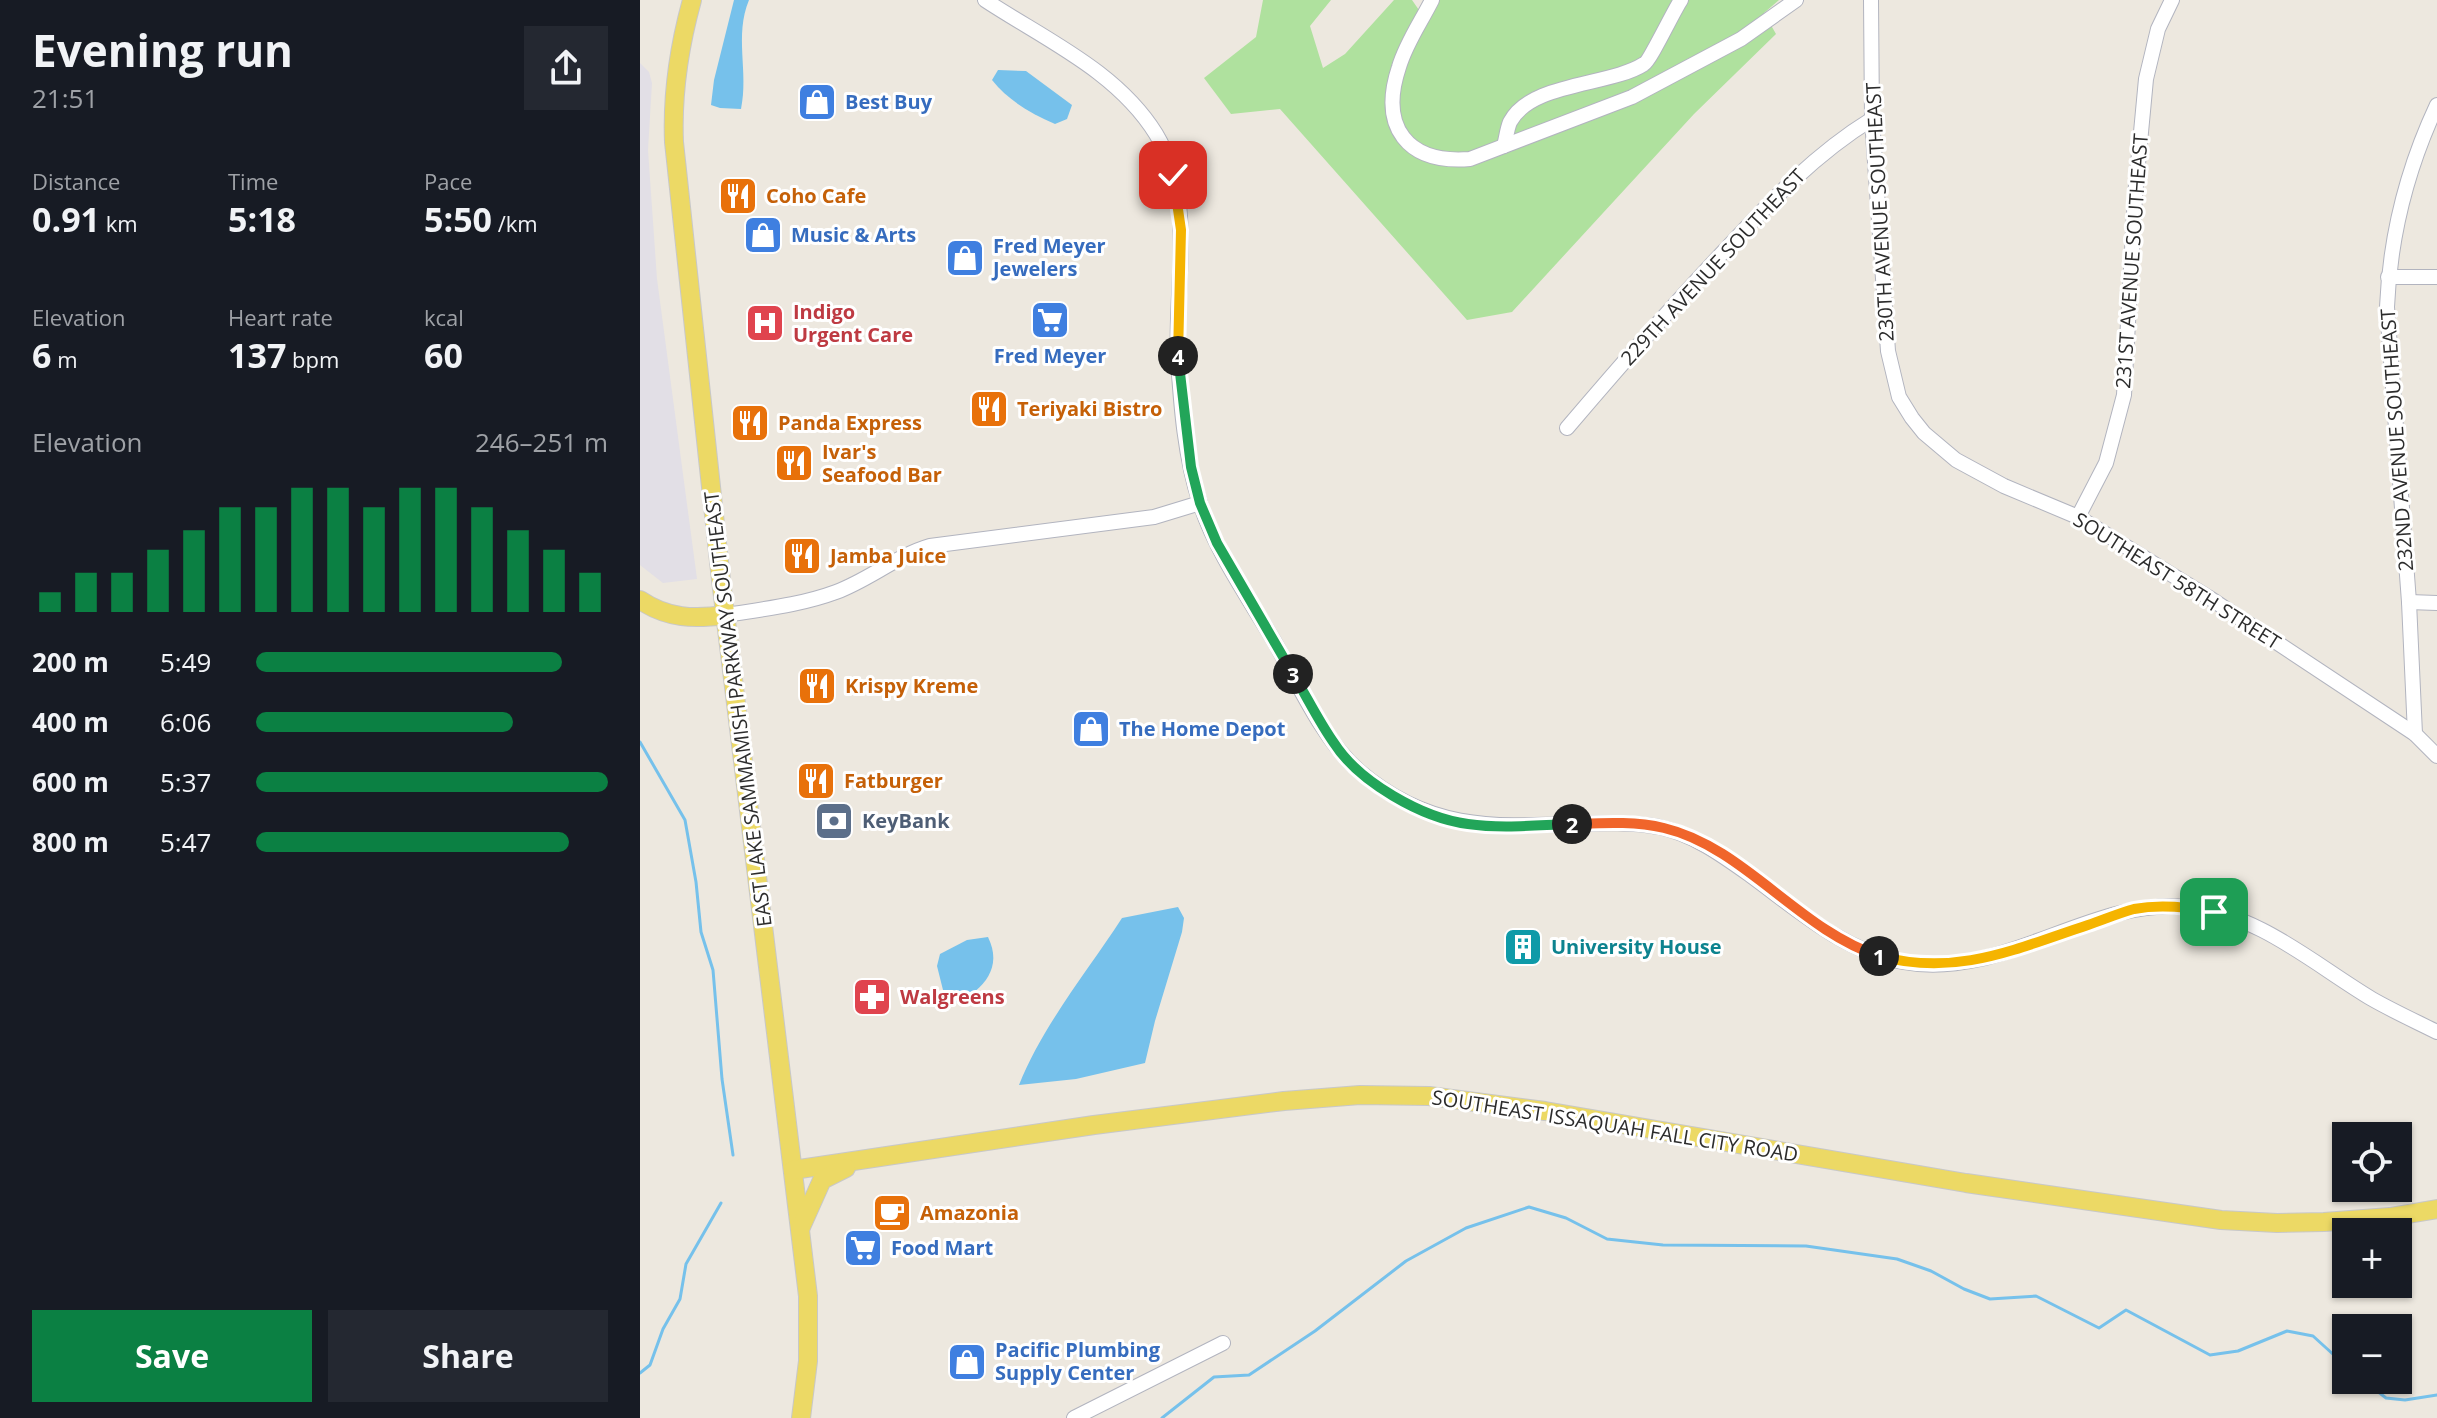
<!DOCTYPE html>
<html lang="en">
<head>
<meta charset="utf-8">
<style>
  :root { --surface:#171b24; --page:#242831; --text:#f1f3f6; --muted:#9ea1a6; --accent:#0b8043 }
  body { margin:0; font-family:"Open Sans",sans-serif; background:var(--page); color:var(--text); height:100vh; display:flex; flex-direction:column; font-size:30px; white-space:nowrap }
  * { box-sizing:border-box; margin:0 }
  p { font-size:26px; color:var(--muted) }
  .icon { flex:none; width:44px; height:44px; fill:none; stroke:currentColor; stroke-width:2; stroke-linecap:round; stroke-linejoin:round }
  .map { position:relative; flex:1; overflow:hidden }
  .details { display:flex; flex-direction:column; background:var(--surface); width:640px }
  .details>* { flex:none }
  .tools { position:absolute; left:1692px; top:1122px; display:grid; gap:16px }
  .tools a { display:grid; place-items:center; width:80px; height:80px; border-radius:0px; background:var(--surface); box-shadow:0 2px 6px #0004; font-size:40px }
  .pin { position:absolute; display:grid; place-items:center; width:68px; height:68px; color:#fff; margin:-34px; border-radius:16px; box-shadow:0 4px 12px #0006 }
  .km { position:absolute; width:40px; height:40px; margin:-20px; border-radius:50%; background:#222; color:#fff; font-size:22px; line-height:40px; text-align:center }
  .round { display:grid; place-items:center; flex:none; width:84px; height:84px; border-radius:0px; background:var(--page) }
  .headline { display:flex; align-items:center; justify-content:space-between; height:136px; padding:0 32px }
  h1 { font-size:44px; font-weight:700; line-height:60px }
  .stats { display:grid; grid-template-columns:repeat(3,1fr); gap:12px; height:136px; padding:8px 32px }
  .stats div { display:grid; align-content:center }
  .stats b { font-size:34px; font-weight:700 }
  .stats small { font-size:22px; font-weight:400 }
  .stats p { font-size:22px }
  .chart { height:224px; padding:16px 32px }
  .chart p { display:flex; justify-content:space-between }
  .chart svg { width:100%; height:144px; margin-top:8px; stroke:var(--accent); stroke-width:6 }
  .primary-button { display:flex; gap:16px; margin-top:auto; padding:16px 32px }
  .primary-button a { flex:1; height:92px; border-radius:0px; background:var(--accent); color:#fff; font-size:32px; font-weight:700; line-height:92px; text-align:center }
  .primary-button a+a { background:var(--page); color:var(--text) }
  ul { padding:0 32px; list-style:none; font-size:26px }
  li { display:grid; grid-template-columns:128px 96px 1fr; align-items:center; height:60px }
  li i { height:20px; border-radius:10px; background:var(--accent) }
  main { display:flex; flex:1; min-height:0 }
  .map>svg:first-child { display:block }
  .industrial { fill:#e2dfe6 }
  .green { fill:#afe19e }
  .water { fill:#76c1eb }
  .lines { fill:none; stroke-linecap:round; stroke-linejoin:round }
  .stream { stroke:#76c1eb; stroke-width:3 }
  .minor-casing { stroke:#b2b4bf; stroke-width:16 }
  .major-casing { stroke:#c8c8c8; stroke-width:20 }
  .minor { stroke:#fff; stroke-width:14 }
  .major { stroke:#ecd965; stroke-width:18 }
  .split-1-casing { stroke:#fff; stroke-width:16 }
  .split-2-casing { stroke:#fff; stroke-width:16 }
  .split-3-casing { stroke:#fff; stroke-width:16 }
  .split-4-casing { stroke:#fff; stroke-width:16 }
  .split-5-casing { stroke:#fff; stroke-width:16 }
  .split-1 { stroke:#f5b400; stroke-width:10 }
  .split-2 { stroke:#f0652b; stroke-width:10 }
  .split-3 { stroke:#22a559; stroke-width:10 }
  .split-4 { stroke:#22a559; stroke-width:10 }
  .split-5 { stroke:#f5b400; stroke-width:10 }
  .labels { text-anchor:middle; stroke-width:6; stroke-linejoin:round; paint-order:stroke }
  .shop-label { font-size:20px; font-weight:bold; fill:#366cbe; stroke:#fff; text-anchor:start }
  .food-label { font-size:20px; font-weight:bold; fill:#c56008; stroke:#fff; text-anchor:start }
  .street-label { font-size:20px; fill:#2c2c2c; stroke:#fff }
  .health-label { font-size:20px; font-weight:bold; fill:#be3a42; stroke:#fff; text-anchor:start }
  .service-label { font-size:20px; font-weight:bold; fill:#4e5e75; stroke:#fff; text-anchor:start }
  .culture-label { font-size:20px; font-weight:bold; fill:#0d838f; stroke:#fff; text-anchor:start }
</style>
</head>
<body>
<main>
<section class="details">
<div class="headline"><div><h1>Evening run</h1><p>21:51</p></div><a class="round"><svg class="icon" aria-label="share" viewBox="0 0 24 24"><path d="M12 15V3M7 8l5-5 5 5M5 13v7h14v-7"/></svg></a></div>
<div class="stats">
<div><p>Distance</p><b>0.91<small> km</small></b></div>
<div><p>Time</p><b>5:18</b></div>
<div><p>Pace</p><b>5:50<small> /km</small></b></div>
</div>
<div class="stats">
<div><p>Elevation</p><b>6<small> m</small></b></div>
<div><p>Heart rate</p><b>137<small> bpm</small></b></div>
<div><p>kcal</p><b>60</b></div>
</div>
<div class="chart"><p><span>Elevation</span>246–251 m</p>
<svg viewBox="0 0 160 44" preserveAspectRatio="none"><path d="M5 44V38M15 44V32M25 44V32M35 44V25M45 44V19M55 44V12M65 44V12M75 44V6M85 44V6M95 44V12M105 44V6M115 44V6M125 44V12M135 44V19M145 44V25M155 44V32"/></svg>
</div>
<ul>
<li><b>200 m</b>5:49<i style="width:87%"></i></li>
<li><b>400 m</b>6:06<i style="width:73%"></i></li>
<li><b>600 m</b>5:37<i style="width:100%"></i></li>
<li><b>800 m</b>5:47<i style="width:89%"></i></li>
</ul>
<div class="primary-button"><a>Save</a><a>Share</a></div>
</section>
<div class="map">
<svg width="1797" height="1418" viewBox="0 0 1797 1418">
  <rect width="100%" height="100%" fill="#ede8df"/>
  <path class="industrial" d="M0,63L9,72L12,83L8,150L17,279L57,579L23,583L0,565Z"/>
  <path class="green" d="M623,0H691L670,26L683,68L705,54L754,0H772L781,13L800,0H1139L1124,13L1136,34L1054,114L872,312L827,320L640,109L591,114L564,78L616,37Z"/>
  <g class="water">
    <path d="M94,0H109C94,36 109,72 101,109L80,108L71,105L74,80Z"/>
    <path d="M358,70L386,71L432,105L427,119L415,124C390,113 369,101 352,80Z"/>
    <path d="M538,907L544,918L542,932L515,1021L505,1063L436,1079L379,1085C403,1025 447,972 482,918Z"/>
    <path d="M348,937C363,968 344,988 318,1003L304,994L297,966L300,954L327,940Z"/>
  </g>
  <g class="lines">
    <g class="stream">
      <path d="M0,742L45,820L56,882L61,932L73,970L82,1079L93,1155"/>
      <path d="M0,1373L10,1365L23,1329L40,1299L46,1264L81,1203"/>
      <path d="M1723,1380L1746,1398L1765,1400L1797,1395"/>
      <path d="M522,1418L574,1377L609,1375L675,1331L766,1261L826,1228L889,1207L926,1218L967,1239L1023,1245L1166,1246L1257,1259L1291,1271L1324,1289L1350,1299L1396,1296L1459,1328L1486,1310L1570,1355L1598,1351L1647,1331L1673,1336L1706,1366"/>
    </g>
    <defs>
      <g id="minor">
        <path d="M345,0C404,39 477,71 516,134C557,202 534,284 538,359C541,406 545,458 560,503C576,552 608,597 634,641C658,683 683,740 719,771C788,830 851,827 936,824C964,823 991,822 1019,827C1053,834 1082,855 1110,875C1158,910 1203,951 1263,962C1362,981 1450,897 1547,907C1619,914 1672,963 1732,999C1753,1011 1775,1021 1797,1032"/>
        <path d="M792,0C781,22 766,43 759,67C739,127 767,164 830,159L992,97L1101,39L1156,0"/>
        <path d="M1231,0L1232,119L1248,351L1259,397L1272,418L1284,433L1316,460L1364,486L1438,517L1568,597L1775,734L1797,756"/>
        <path d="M864,146C866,139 867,129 870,122C891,82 970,86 1004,64C1010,61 1034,10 1041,0"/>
        <path d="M1748,277H1797"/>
        <path d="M927,428C979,367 1031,307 1086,249C1131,201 1175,154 1232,119"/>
        <path d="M1438,517L1466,463L1484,395L1495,196L1506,79L1518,29L1532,0"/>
        <path d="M1769,602L1797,603"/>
        <path d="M86,615C123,609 161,605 196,592C229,580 256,556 290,546L514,517L560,503"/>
        <path d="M1775,734L1769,602L1747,307C1750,236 1767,169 1797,105"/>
        <path d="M434,1418L583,1343"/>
      </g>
      <g id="major">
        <path d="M52,0C39,47 32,92 34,142L81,580L168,1296V1361L161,1418"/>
        <path d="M0,600C28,619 54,619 86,615"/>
        <path d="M153,1170L454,1125L644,1101L720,1095L789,1096L905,1111L1326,1183L1581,1220L1637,1223L1684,1222L1750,1217L1797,1209"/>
        <path d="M161,1227L182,1180L206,1168"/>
      </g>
    </defs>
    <use href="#minor" class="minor-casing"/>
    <use href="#major" class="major-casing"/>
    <use href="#minor" class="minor"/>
    <use href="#major" class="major"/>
  </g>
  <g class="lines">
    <defs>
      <path id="split-1" d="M1239,956C1317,977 1375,949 1448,925C1463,920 1479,913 1494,909C1521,904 1548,907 1574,912"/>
      <path id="split-2" d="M932,824C963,823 994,821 1024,828C1104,847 1159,930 1239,956"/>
      <path id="split-3" d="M653,674C667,697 679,722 694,743C719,782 782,818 828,824C862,829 898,825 932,824"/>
      <path id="split-4" d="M538,356L551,467L560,503L577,543L653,674"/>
      <path id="split-5" d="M533,175L541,230L538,356"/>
    </defs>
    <use href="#split-1" class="split-1-casing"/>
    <use href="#split-2" class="split-2-casing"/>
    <use href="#split-3" class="split-3-casing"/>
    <use href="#split-4" class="split-4-casing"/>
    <use href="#split-5" class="split-5-casing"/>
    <use href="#split-1" class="split-1"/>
    <use href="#split-2" class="split-2"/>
    <use href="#split-3" class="split-3"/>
    <use href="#split-4" class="split-4"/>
    <use href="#split-5" class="split-5"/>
  </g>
  <defs>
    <symbol id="shop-square" viewBox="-11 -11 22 22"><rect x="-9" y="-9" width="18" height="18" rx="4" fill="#3f7fe0" stroke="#fff"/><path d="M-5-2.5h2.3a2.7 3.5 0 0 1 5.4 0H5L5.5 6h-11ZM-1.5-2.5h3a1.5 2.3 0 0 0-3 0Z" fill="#fff"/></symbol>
    <symbol id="restaurant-square" viewBox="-11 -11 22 22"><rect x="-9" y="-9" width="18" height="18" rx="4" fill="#e8710a" stroke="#fff"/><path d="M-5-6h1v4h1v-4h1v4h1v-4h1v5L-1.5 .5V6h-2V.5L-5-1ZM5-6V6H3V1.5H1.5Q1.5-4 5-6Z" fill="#fff"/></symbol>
    <symbol id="supermarket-square" viewBox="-11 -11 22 22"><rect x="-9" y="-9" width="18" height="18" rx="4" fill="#3f7fe0" stroke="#fff"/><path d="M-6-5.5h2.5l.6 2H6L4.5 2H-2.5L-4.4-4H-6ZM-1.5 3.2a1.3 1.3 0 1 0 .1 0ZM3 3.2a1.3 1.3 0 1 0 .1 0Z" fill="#fff"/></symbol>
    <symbol id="hospital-square" viewBox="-11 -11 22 22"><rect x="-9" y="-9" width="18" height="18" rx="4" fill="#e0444e" stroke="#fff"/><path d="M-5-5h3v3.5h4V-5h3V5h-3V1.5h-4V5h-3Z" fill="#fff"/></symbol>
    <symbol id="bank-square" viewBox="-11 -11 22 22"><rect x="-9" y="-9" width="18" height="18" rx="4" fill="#5c6f8a" stroke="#fff"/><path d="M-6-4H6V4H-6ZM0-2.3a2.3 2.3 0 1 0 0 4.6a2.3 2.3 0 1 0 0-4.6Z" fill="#fff"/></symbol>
    <symbol id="building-square" viewBox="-11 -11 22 22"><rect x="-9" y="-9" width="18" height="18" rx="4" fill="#0f9aa8" stroke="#fff"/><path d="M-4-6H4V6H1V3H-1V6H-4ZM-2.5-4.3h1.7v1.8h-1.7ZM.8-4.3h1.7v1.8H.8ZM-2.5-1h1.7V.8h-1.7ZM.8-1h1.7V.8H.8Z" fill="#fff"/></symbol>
    <symbol id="pharmacy-square" viewBox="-11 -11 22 22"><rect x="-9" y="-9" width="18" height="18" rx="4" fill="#e0444e" stroke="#fff"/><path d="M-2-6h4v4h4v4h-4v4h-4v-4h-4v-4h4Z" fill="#fff"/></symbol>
    <symbol id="cafe-square" viewBox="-11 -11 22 22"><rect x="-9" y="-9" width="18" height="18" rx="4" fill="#e8710a" stroke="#fff"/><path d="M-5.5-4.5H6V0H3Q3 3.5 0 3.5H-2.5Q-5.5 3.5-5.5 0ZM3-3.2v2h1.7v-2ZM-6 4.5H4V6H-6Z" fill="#fff"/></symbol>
  </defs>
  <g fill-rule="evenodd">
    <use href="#shop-square" x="155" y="80" width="44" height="44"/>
    <use href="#restaurant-square" x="76" y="174" width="44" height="44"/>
    <use href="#shop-square" x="101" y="213" width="44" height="44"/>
    <use href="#shop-square" x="303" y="236" width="44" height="44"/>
    <use href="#supermarket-square" x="388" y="298" width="44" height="44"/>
    <use href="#hospital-square" x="103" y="301" width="44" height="44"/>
    <use href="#restaurant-square" x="327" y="387" width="44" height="44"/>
    <use href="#restaurant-square" x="88" y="401" width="44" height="44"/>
    <use href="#restaurant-square" x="132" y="441" width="44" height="44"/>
    <use href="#restaurant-square" x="140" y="534" width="44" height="44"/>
    <use href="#restaurant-square" x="155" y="664" width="44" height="44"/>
    <use href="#shop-square" x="429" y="707" width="44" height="44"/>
    <use href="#restaurant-square" x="154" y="759" width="44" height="44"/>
    <use href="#bank-square" x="172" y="799" width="44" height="44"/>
    <use href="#building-square" x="861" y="925" width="44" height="44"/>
    <use href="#pharmacy-square" x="210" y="975" width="44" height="44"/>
    <use href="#cafe-square" x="230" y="1191" width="44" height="44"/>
    <use href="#supermarket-square" x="201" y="1226" width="44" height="44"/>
    <use href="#shop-square" x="305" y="1340" width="44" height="44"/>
  </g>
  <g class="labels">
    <g class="shop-label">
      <text x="205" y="109">Best Buy</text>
      <text x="151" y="242">Music &amp; Arts</text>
      <text x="353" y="253">Fred Meyer<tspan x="353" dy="23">Jewelers</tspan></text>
      <text x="410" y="363" text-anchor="middle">Fred Meyer</text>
      <text x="479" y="736">The Home Depot</text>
      <text x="251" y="1255">Food Mart</text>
      <text x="355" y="1357">Pacific Plumbing<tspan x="355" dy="23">Supply Center</tspan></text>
    </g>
    <g class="food-label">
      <text x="126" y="203">Coho Cafe</text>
      <text x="377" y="416">Teriyaki Bistro</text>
      <text x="138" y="430">Panda Express</text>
      <text x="182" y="459">Ivar's<tspan x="182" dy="23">Seafood Bar</tspan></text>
      <text x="190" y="563">Jamba Juice</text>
      <text x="205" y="693">Krispy Kreme</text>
      <text x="204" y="788">Fatburger</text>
      <text x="280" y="1220">Amazonia</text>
    </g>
    <g class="street-label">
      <text transform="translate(1240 212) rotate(-93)" y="7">230TH AVENUE SOUTHEAST</text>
      <text transform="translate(1492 261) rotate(-86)" y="7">231ST AVENUE SOUTHEAST</text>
      <text transform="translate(1073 267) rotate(-47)" y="7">229TH AVENUE SOUTHEAST</text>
      <text transform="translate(1757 440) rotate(-94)" y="7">232ND AVENUE SOUTHEAST</text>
      <text transform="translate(1537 581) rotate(32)" y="7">SOUTHEAST 58TH STREET</text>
      <text transform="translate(98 709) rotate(-97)" y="7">EAST LAKE SAMMAMISH PARKWAY SOUTHEAST</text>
      <text transform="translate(975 1126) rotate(9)" y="7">SOUTHEAST ISSAQUAH FALL CITY ROAD</text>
    </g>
    <g class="health-label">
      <text x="153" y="319">Indigo<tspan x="153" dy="23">Urgent Care</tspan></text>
      <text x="260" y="1004">Walgreens</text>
    </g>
    <g class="service-label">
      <text x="222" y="828">KeyBank</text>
    </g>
    <g class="culture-label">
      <text x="911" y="954">University House</text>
    </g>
  </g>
</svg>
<div class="tools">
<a><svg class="icon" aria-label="locate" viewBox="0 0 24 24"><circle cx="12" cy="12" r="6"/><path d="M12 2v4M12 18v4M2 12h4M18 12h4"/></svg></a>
<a>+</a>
<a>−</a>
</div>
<div class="pin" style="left:1574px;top:912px;background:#1e9e55"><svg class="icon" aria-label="arrive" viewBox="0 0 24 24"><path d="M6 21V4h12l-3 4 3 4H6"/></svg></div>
<div class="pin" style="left:533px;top:175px;background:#d93025"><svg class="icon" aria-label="check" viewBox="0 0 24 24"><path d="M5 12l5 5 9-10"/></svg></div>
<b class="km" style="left:1239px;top:956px">1</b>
<b class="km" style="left:932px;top:824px">2</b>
<b class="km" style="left:653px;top:674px">3</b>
<b class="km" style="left:538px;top:356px">4</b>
</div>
</main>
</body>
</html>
